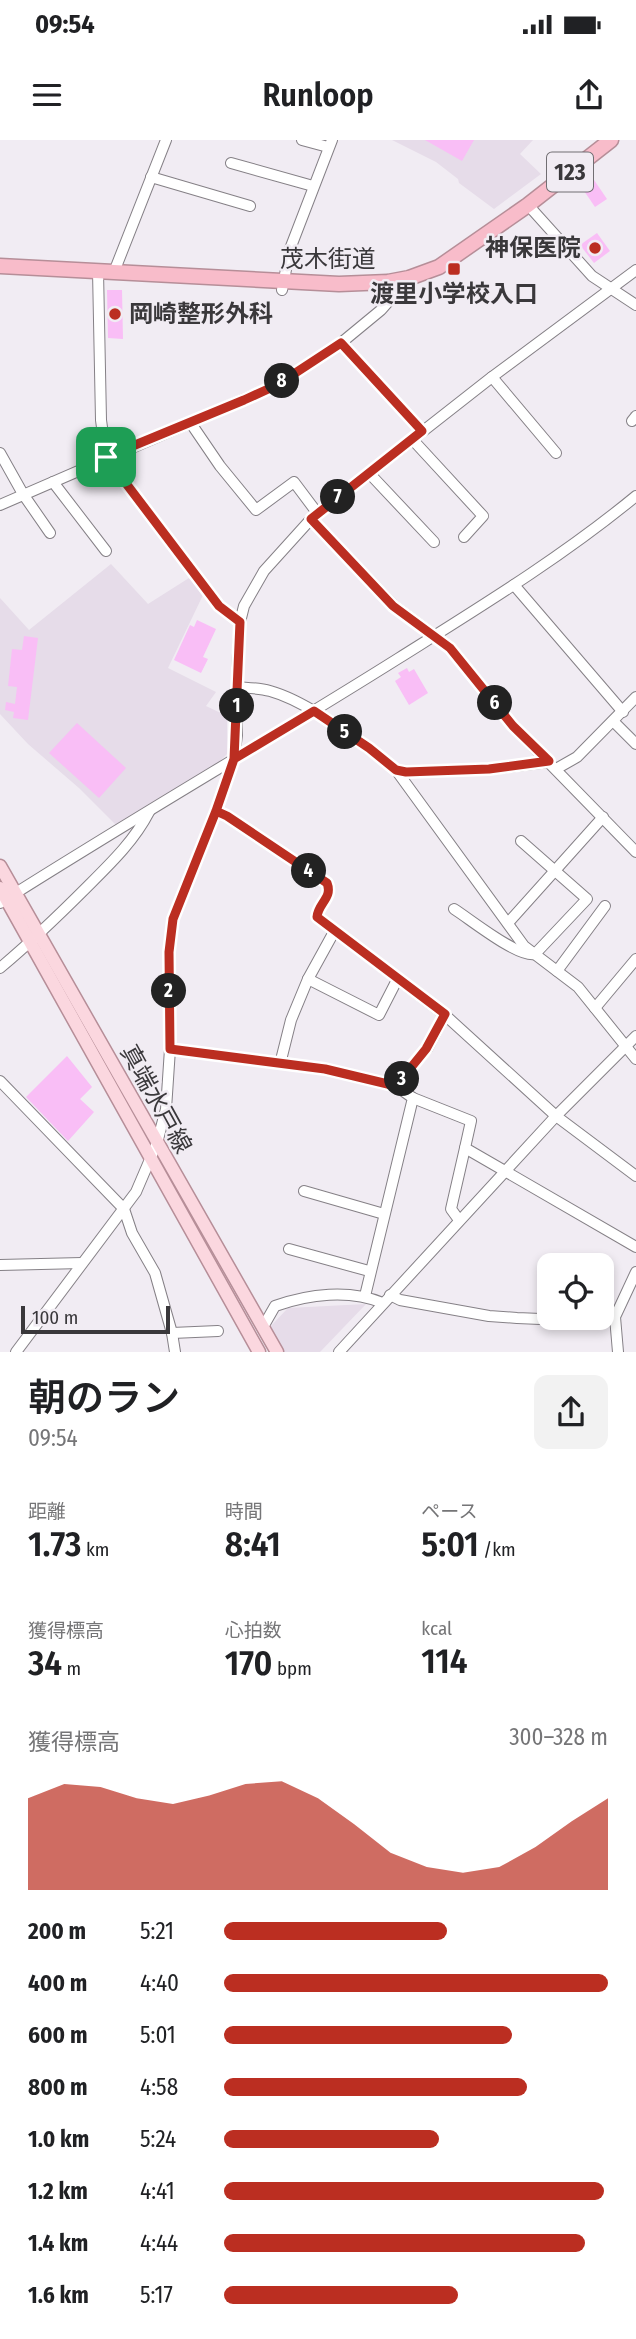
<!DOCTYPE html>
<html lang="ja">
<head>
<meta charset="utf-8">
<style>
  :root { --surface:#fff; --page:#f2f2f2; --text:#202124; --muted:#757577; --accent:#bb2e21 }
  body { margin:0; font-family:"Fira Sans Condensed","Noto Sans JP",sans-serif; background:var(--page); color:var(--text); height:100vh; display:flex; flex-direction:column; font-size:26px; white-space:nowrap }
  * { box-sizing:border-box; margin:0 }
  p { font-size:23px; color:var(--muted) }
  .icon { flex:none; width:38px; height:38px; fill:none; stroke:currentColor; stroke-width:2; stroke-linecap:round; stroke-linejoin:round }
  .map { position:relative; height:1212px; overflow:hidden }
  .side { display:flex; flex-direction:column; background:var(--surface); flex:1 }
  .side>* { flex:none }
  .fabs { position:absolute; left:537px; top:1113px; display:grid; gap:14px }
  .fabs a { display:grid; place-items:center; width:77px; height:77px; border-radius:14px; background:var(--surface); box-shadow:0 4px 10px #0003; font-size:35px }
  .scale { position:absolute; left:21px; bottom:18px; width:149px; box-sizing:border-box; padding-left:7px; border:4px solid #3a383b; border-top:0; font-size:19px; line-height:24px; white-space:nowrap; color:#3a383b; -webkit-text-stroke:5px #f1ecf3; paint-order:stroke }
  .pin { position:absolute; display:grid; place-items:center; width:60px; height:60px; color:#fff; margin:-30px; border-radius:14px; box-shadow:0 4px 10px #0006 }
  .km { position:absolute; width:35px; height:35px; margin:-18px; border-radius:50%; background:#222; color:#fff; font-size:19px; line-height:35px; text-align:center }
  .round { display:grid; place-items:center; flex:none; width:74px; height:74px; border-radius:14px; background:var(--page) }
  .summary { display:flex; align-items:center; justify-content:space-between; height:119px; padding:0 28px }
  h1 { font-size:38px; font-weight:600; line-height:52px }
  .stats { display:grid; grid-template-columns:repeat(3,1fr); gap:10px; height:119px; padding:7px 28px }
  .stats div { display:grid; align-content:center }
  .stats b { font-size:35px; font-weight:600 }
  .stats small { font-size:19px; font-weight:400 }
  .stats p { font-size:19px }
  .chart { height:196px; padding:14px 28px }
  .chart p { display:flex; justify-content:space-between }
  .chart svg { width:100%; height:126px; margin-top:7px; fill:var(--accent); opacity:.7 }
  ul { padding:0 28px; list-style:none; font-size:23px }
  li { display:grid; grid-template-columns:112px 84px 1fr; align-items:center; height:52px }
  li i { height:18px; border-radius:9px; background:var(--accent) }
  .status { display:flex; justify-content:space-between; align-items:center; height:49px; padding:0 35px; background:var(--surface); direction:ltr }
  .status svg { height:19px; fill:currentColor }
  header { display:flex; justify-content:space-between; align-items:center; height:91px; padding:0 28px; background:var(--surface); font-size:32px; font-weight:600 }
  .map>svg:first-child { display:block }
  .built { fill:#e6dce9 }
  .building { fill:#f9bef6 }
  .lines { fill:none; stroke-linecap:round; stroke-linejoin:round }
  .minor-casing { stroke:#858086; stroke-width:12 }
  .major-casing { stroke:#b68e98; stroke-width:15 }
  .highway-casing { stroke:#b68e98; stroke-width:17 }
  .minor { stroke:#fff; stroke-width:10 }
  .major { stroke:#fbd7df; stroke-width:12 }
  .highway { stroke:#f8bcca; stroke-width:14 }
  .route-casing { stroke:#fff; stroke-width:14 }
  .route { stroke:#bb2e21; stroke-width:9 }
  .poi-dot { fill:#bb2e21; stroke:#f1ecf3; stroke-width:2.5 }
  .labels { text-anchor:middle; stroke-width:5; stroke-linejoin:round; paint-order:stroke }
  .shield { fill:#f1ecf3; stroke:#716e72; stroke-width:2 }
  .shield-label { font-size:23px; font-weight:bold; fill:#3a383b }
  .poi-label { font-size:24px; font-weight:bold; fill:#3a383b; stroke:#f1ecf3; text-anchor:end }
  .street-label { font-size:24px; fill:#3a383b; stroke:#f1ecf3 }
</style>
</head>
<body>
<div class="status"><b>09:54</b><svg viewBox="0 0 49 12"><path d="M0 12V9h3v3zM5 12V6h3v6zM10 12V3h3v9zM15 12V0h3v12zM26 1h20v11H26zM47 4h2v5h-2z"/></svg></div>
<header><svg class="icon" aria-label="menu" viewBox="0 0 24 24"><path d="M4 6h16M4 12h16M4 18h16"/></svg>Runloop<svg class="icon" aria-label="share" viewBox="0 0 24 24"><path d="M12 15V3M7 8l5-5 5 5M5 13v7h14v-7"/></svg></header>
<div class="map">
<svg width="636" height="1212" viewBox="0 0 636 1212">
  <rect width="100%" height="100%" fill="#f1ecf3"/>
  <g class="built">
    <path d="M392,0H533L520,14L541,34L494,69L459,43L458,39L436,22Z"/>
    <path d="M111,424L148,464L189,438L203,455L168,528L216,552L206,566L227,576V614L218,623L116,685L79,648L28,604L0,574V458L29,490Z"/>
    <path d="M366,1164L320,1212H284L270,1187L288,1168Z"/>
  </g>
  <g class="building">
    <path d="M425,0H474L462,21Z"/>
    <path d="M592,37L607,59L595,67L580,45Z"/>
    <path d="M597,93L610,111L594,123L580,105Z"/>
    <path d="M107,150H122L123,199L108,198Z"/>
    <path d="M197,480L216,489L203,517L208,519L201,533L174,520L190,485L194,487Z"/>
    <path d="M24,496L38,498L28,580L13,578L14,572L5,570L6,562L15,564L17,547L8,546L12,509L22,510Z"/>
    <path d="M407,528L409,532L414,529L428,553L409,565L395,541L401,537L398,533Z"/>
    <path d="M77,583L126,628L99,658L49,613Z"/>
    <path d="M67,916L92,947L80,959L94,972L68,1001L26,957Z"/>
  </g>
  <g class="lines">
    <defs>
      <g id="minor">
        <path d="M302,0L328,7"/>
        <path d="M231,23L313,46"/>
        <path d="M151,37L250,66"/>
        <path d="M528,65L592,136L636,165"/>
        <path d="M98,131L101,280L106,317L219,466L240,482"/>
        <path d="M114,132L166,0"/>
        <path d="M282,150L290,109L332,0"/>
        <path d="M341,203L422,291"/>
        <path d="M492,237L556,313"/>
        <path d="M632,281L636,276"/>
        <path d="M190,282L220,326L256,370L294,342L318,374"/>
        <path d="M412,299L483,376L464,397"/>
        <path d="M0,313L23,354L50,393"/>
        <path d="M369,333L434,402"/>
        <path d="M53,342L106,411"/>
        <path d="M0,365L277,245L341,203L381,170L409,138"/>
        <path d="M311,379L393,465L450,507L513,586L636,712"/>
        <path d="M514,445L623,572"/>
        <path d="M237,547C248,548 259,548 270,551C310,562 364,604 396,630L524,806L578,847L636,919"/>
        <path d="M614,582L636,604"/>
        <path d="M556,629L577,617L636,557"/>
        <path d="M396,630L406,632L490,629L549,622"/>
        <path d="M216,671L227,676L327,743C333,758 318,763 317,777L445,875L556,976L636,1036"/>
        <path d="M0,763C132,679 267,601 399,518C480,467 562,417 636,356"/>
        <path d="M454,769C470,779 518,818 535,814L587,759L521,701"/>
        <path d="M508,783L603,677"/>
        <path d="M0,828C31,802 59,775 87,747C111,723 134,701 149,672"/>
        <path d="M557,831L605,766"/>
        <path d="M308,839L379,875L398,838"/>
        <path d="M595,868L636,819"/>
        <path d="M170,909L325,929L396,946L413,958L365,1156"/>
        <path d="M280,924L291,880L308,839L335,790"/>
        <path d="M0,941L124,1069L132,1093L155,1133L172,1193L175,1212"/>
        <path d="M396,946L427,909L445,875"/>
        <path d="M413,958L471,981L465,1008L636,1107"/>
        <path d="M304,1051L384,1074"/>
        <path d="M459,1080L451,1069L465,1008"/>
        <path d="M289,1109L369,1131"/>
        <path d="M0,1125L82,1123"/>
        <path d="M390,1155L400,1160L489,1176L517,1178L564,1180L615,1177"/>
        <path d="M263,1187L275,1166C309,1154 349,1149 383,1163"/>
        <path d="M172,1193L218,1191"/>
        <path d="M16,1212L136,1052L157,1003L166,969L170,909L169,812L173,779L216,671L234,619L237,595V529L240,482L244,466L264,431L311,379L492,237L636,130"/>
        <path d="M339,1212L556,976L636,896"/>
        <path d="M618,1212L615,1177L636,1132"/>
      </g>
      <g id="major">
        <path d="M0,726L277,1212"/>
        <path d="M0,748L259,1212"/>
      </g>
      <path id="highway" d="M0,126L339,144L388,142L409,138L439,127L528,65L611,0"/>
    </defs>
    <use href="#minor" class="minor-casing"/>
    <use href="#major" class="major-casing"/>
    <use href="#highway" class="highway-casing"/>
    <use href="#minor" class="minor"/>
    <use href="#major" class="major"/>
    <use href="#highway" class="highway"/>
  </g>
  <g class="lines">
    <defs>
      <path id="route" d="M106,317L219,466L240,482L234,619L216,671L173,779L169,812L170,909L325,929L396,946L426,909L445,874L317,777C318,763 333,758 327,743L227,676L216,671L234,619L314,571L369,608L396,630L406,632L489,629L549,621L513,586L450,508L393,466L311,379L422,291L341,203L277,245L244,260L106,317"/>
    </defs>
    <use href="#route" class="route-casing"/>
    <use href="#route" class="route"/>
  </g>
  <g class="poi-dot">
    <circle cx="595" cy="108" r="7"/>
    <rect x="447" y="122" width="14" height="14" rx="3.5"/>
    <circle cx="115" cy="174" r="7"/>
  </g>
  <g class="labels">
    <rect class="shield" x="547" y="12.5" width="46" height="39" rx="5"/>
    <g class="shield-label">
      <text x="570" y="40">123</text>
    </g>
    <g class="poi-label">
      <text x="581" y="116">神保医院</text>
      <text x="454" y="162" text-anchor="middle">渡里小学校入口</text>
      <text x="129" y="182" text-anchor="start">岡崎整形外科</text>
    </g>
    <g class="street-label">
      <text x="328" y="127">茂木街道</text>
      <text transform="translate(156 959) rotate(61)" y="8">真端水戸線</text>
    </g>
  </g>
</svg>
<div class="fabs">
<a><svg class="icon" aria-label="locate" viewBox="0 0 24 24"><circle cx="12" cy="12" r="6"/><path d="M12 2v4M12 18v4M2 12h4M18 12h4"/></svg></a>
</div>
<div class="scale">100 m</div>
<div class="pin" style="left:106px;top:317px;background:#1e9e55"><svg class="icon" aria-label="arrive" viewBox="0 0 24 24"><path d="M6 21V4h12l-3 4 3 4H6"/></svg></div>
<b class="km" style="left:237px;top:566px">1</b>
<b class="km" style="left:169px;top:851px">2</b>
<b class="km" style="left:402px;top:939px">3</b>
<b class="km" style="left:309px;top:731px">4</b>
<b class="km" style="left:345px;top:592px">5</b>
<b class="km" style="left:495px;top:563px">6</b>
<b class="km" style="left:338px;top:357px">7</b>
<b class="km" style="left:282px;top:241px">8</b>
</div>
<section class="side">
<div class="summary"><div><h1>朝のラン</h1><p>09:54</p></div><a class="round"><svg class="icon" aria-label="share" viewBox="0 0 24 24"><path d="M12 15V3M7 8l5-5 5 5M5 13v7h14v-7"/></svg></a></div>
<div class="stats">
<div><p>距離</p><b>1.73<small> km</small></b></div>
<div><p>時間</p><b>8:41</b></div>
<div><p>ペース</p><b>5:01<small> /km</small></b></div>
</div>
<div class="stats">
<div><p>獲得標高</p><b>34<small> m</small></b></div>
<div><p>心拍数</p><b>170<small> bpm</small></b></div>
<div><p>kcal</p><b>114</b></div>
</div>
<div class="chart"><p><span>獲得標高</span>300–328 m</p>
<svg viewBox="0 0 160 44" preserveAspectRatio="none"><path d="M0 44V12L10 7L20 8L30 12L40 14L50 11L60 7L70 6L80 12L90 21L100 31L110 36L120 38L130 36L140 29L150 20L160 12V44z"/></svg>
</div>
<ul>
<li><b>200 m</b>5:21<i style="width:58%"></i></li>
<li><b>400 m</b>4:40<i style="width:100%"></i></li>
<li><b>600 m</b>5:01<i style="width:75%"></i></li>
<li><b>800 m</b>4:58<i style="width:79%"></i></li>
<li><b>1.0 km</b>5:24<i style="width:56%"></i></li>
<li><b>1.2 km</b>4:41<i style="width:99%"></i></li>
<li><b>1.4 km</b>4:44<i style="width:94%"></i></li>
<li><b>1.6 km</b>5:17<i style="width:61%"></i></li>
</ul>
</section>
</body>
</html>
